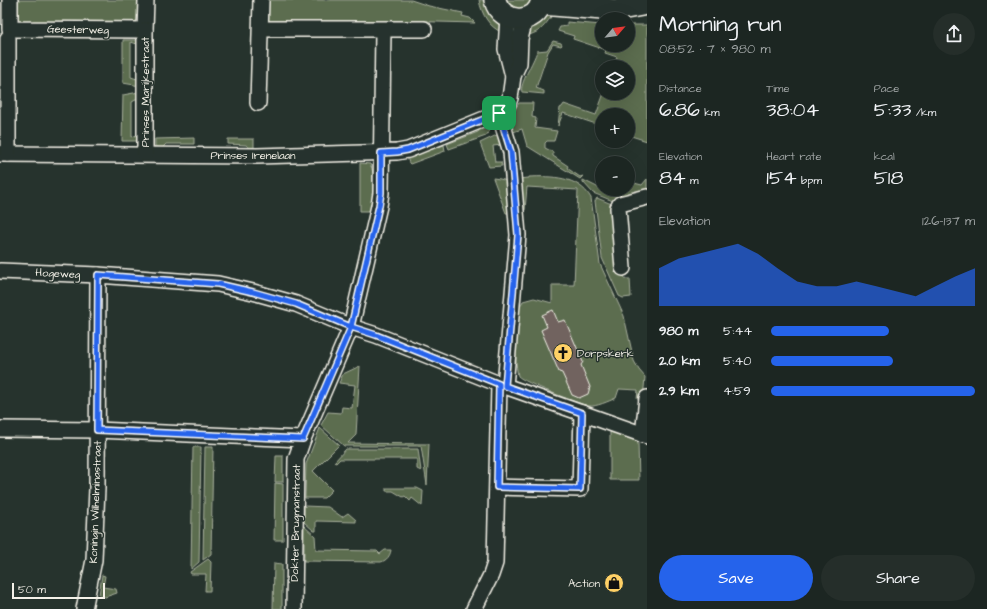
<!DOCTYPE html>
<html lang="en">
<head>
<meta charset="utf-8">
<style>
  :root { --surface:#1c2622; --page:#252e2a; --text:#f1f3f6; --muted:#a0a5a5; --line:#3a4340; --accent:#2563eb }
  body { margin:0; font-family:"Architects Daughter",sans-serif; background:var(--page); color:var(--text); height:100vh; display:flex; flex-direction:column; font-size:15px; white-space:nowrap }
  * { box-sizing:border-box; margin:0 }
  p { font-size:13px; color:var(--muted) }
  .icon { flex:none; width:22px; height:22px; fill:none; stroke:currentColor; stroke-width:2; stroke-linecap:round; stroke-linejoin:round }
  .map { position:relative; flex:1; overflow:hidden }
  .panel { display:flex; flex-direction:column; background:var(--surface); width:340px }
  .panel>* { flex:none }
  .needle { width:26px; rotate:62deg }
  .tools { position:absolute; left:595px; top:12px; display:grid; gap:8px }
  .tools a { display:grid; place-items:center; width:40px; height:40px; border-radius:50%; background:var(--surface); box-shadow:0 4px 16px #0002,0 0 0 1px var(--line); font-size:20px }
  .scale { position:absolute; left:12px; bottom:10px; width:93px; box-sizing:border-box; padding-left:4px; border:2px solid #f4f1e8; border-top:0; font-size:11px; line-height:14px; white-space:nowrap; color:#f4f1e8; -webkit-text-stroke:3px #26332d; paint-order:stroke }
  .pin { position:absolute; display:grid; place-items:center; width:34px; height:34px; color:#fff; margin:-17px; border-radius:8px; box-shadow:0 2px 6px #0006 }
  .round { display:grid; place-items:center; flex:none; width:42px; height:42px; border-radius:21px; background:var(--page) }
  .summary { display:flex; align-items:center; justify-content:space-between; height:68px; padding:0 12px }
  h1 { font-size:22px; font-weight:600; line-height:30px }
  .stats { display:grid; grid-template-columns:repeat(3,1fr); gap:6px; height:68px; padding:4px 12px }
  .stats div { display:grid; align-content:center }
  .stats b { font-size:20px; font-weight:600 }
  .stats small { font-size:11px; font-weight:400 }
  .stats p { font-size:11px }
  .chart { height:112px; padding:8px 12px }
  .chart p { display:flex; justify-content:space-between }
  .chart svg { width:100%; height:72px; margin-top:4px; fill:var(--accent); opacity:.7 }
  .cta { display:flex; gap:8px; margin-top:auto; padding:8px 12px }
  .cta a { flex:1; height:46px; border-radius:24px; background:var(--accent); color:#fff; font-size:16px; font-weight:600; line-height:46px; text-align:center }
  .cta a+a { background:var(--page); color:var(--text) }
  ul { padding:0 12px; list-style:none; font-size:13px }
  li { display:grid; grid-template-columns:64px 48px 1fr; align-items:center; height:30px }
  li i { height:10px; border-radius:5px; background:var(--accent) }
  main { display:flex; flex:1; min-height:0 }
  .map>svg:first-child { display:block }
  .green { fill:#5b6d50; stroke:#a8af9c }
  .building { fill:#71645f; stroke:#f4f1e8 }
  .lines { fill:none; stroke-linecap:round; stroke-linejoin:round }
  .minor-casing { stroke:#f4f1e8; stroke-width:18 }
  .secondary-casing { stroke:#f4f1e8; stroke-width:24 }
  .minor { stroke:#26332d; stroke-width:15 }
  .secondary { stroke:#26332d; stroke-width:21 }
  .route-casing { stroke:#fff; stroke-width:8 }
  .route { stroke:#2563eb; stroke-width:5 }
  .labels { text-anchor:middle; stroke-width:3; stroke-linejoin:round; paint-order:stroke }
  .street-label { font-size:11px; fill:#f4f1e8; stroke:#26332d }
  .poi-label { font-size:11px; fill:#f4f1e8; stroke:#26332d; text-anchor:start }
</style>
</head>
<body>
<main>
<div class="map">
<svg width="647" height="609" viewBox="0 0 647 609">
  <rect width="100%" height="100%" fill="#26332d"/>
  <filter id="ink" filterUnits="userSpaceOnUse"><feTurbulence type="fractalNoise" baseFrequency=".025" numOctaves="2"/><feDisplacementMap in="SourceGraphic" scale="8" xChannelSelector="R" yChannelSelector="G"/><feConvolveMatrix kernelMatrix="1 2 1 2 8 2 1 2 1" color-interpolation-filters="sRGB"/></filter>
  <g filter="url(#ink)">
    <g class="green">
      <path d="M15,0H141L140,21L138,23L17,22Z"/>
      <path d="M266,0H411L429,6L463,13L462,16L470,18L475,23L401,21L397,24L267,23Z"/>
      <path d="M479,0C494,0 500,22 503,33C489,27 482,15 479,0Z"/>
      <path d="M504,0H534L527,9L515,10Z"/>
      <path d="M555,12C544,25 543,32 525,36L527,28L544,13Z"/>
      <path d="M567,22L602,25V45H628V25H647V141L628,135V115H602V126L563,113L558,126L560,108L562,107L564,104L596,115L604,93H628V67H613L617,57L605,53L606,50L573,39L574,36L558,31L560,27L567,26Z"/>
      <path d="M123,40H140V45L131,42V77L140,80V86L123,83Z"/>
      <path d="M553,41L561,43L562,45L561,46L553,44L548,52L536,88L544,91V94L522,92C519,84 534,62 537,51L547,50Z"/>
      <path d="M139,92L141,97L132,102V137L139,134V141H122L123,95Z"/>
      <path d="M519,103H533L532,117L536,118L535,128L557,131L554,141H547L545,143V148L553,152V156L568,166L567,168L580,177L583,176L580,179L527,146L522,129L513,132L509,118Z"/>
      <path d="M487,123L489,131L486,136L449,149L447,144L478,132L481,126Z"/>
      <path d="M501,133L502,145L493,146L495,162H501L502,166L489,167L480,143Z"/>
      <path d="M194,138V144H166L162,148L155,147V139Z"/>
      <path d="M228,139H254V149H251L246,145L228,144Z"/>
      <path d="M444,145L445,151L410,164L409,163L406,154L416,155Z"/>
      <path d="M360,163L370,164C376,173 373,200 371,211H360Z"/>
      <path d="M529,177C552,176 578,176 591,198L600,264L624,316L634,361L639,370L645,377L643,399H637L638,390L619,389L616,398C609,401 596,407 589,406C579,404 523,382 518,376C514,356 513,318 523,301L534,298L552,303V285H574L578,190L527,187L525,210H522L517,179L529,178Z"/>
      <path d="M493,178L500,179L507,181L511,213H506Z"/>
      <path d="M647,179V194L613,201L593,193L583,182V180L607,192L609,189L618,192L620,189H628V183L630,182L642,185Z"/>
      <path d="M597,198L614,205L625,279H630L631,297L623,298L619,296L602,258L595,201Z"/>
      <path d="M360,366L356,435L348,443L429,444L427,485L421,446H344L321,425L328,412L341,413L342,407L352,408L355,385L339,383L343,374Z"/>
      <path d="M320,428L339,445L313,471L332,490L324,498H305L306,464Z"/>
      <path d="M610,432L635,439L638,443L639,480H610Z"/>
      <path d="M193,447H201L199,562L191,569Z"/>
      <path d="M205,447H213L211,554L203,560Z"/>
      <path d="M346,449H418L421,471L417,469V459H340L336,463L334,462Z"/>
      <path d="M276,456H283V482H275Z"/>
      <path d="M275,483L283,484V540H274Z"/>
      <path d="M386,488H417L423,491L422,506L412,498L410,501L405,496L403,497L393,491H386Z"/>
      <path d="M304,506L328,507L342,517L348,513L356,520V522L316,521V531H314L304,522Z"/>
      <path d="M304,526L315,536L316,550L377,551L380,554L385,550H391C390,556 387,560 381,562L304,561Z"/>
      <path d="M208,559L211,562L210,591H205L206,574H191L190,572Z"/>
      <path d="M274,563L282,564V609H273Z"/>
      <path d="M102,575L105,576L103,587L116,589L117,593L105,597L99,595Z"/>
    </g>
    <path class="building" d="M553,310L558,322L565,320L583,362L581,365L590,387L588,394L579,398L572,395L562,373L559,372L541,330L547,327L542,315Z"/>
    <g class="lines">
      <defs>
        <g id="minor">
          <path d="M10,0V29L145,30L146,0"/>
          <path d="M508,17L506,49L513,76"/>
          <path d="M261,29H424"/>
          <path d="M258,103L261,0"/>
          <path d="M0,154L257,156L397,152L408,150L499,113"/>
          <path d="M8,154V38"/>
          <path d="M145,154V30"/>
          <path d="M623,268L618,208L620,204L647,197"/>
          <path d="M0,271L98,275L218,284L253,292L296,304L351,327L376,335L499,384L647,436"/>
          <path d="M505,386L518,235L511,152L499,113L507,106L510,98L513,76L519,63L520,39L525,19"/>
          <path d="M0,429L97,430L303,439"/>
          <path d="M643,435L647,398"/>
          <path d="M497,487L580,489L582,413"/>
          <path d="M84,609L94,560L97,488L98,275"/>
          <path d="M294,609L296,459L303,439L351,327L379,206L381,193L383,30"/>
          <path d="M474,609L491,575L495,563L499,384"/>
        </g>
        <g id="secondary">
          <path d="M495,0C501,25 537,26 542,0"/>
          <path d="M541,4L615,10L642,5"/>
        </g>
      </defs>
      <use href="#minor" class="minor-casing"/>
      <use href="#secondary" class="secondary-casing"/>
      <use href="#minor" class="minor"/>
      <use href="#secondary" class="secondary"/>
    </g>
  </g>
  <g class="lines" filter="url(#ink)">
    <defs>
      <path id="route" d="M499,113L408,150L397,152L381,153V193L379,206L351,327L303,439L97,430L98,275L218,284L253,292L296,304L351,327L376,335L499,384L497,487L580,489L582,413L505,386L518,235L511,152L499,113"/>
    </defs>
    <use href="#route" class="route-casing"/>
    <use href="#route" class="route"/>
  </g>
  <defs>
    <symbol id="church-disc" viewBox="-11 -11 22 22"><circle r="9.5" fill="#ffd166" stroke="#26332d"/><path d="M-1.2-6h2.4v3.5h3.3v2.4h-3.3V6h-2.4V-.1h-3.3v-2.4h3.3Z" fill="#111"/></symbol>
    <symbol id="shop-disc" viewBox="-11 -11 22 22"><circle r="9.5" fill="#ffd166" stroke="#26332d"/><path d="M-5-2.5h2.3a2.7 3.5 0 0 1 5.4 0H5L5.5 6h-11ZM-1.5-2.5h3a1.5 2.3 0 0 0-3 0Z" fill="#111"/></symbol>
  </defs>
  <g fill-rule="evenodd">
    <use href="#church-disc" x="552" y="342" width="22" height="22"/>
    <use href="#shop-disc" x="603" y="572" width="22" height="22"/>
  </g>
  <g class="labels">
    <g class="street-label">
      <text transform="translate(78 29) rotate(1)" y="4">Geesterweg</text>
      <text transform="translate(145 92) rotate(-90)" y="4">Prinses Marijkestraat</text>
      <text x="253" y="159">Prinses Irenelaan</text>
      <text transform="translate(58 273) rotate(3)" y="4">Hogeweg</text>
      <text transform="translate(95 502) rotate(-88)" y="4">Koningin Wilhelminastraat</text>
      <text transform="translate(295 523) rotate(-89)" y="4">Dokter Brugmanstraat</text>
    </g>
    <g class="poi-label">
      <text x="577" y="357">Dorpskerk</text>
      <text x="600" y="587" text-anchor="end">Action</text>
    </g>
  </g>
</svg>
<div class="tools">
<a><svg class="needle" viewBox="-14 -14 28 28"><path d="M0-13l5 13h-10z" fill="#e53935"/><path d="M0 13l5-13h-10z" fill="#a0a5a5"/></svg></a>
<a><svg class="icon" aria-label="layers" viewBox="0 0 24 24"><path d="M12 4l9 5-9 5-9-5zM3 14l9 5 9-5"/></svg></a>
<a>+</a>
<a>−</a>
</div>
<div class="scale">50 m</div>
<div class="pin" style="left:499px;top:113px;background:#1e9e55"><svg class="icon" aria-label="arrive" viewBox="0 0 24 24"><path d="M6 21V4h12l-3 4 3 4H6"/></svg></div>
</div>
<section class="panel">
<div class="summary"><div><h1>Morning run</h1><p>08:52 · 7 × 980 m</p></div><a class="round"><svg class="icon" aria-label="share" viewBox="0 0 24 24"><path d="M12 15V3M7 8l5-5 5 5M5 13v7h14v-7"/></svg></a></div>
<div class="stats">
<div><p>Distance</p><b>6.86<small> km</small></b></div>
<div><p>Time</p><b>38:04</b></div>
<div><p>Pace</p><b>5:33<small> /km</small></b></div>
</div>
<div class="stats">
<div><p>Elevation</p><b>84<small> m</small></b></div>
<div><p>Heart rate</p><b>154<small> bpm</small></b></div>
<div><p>kcal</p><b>518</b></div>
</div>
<div class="chart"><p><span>Elevation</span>126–137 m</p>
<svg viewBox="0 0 160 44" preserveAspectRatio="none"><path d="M0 44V21L10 15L20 12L30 9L40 6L50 12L60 21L70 29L80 32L90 32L100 29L110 32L120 35L130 38L140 32L150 26L160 21V44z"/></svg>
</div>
<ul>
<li><b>980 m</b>5:44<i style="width:58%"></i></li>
<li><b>2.0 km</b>5:40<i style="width:60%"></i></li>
<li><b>2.9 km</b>4:59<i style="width:100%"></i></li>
</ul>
<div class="cta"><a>Save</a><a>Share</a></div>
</section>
</main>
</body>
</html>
